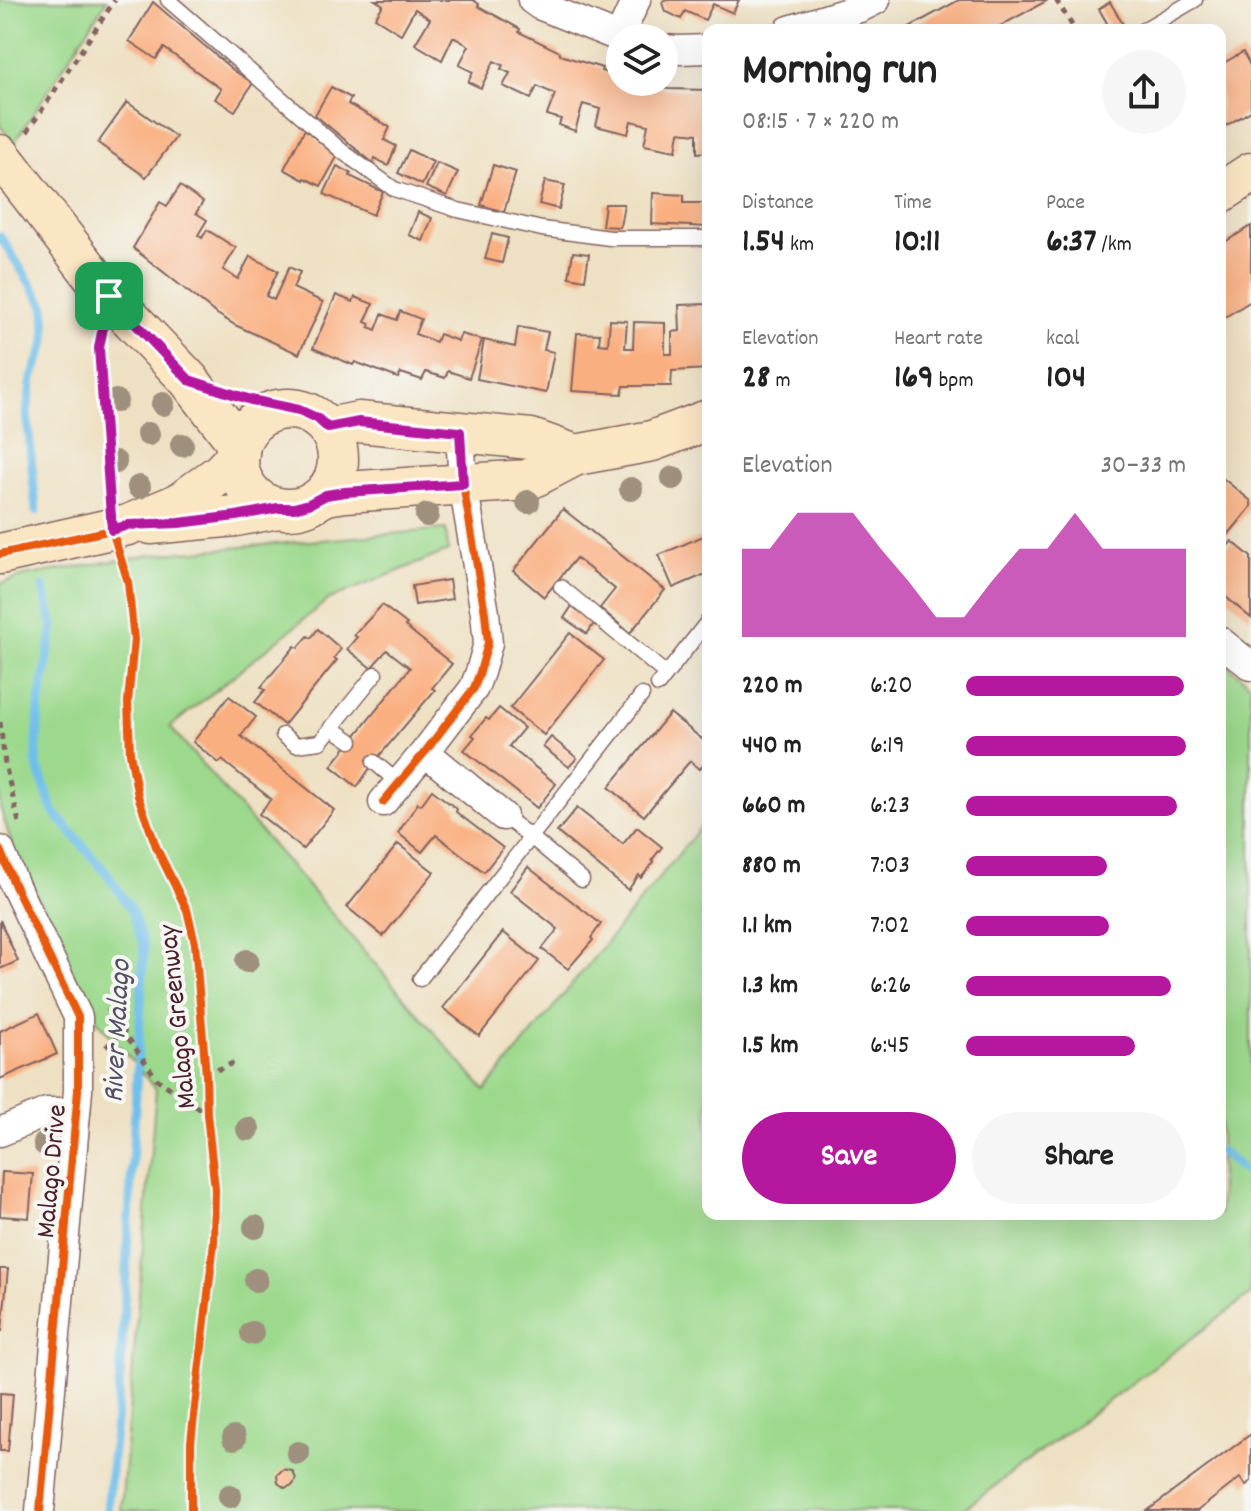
<!DOCTYPE html>
<html lang="en">
<head>
<meta charset="utf-8">
<style>
  :root { --surface:#fff; --page:#f6f6f6; --text:#222; --muted:#767676; --accent:#b5179e }
  body { margin:0; font-family:Dekko,sans-serif; background:var(--page); color:var(--text); height:100vh; display:flex; flex-direction:column; font-size:30px; white-space:nowrap }
  * { box-sizing:border-box; margin:0 }
  p { font-size:26px; color:var(--muted) }
  .icon { flex:none; width:44px; height:44px; fill:none; stroke:currentColor; stroke-width:2; stroke-linecap:round; stroke-linejoin:round }
  .map { position:relative; flex:1; overflow:hidden }
  .side { position:absolute; left:702px; top:24px; width:524px; height:1196px; display:flex; flex-direction:column; background:var(--surface); border-radius:16px; box-shadow:0 8px 32px #0002 }
  .side>* { flex:none }
  .tools { position:absolute; left:606px; top:24px; display:grid; gap:16px }
  .tools a { display:grid; place-items:center; width:72px; height:72px; border-radius:50%; background:var(--surface); box-shadow:0 8px 32px #0002; font-size:40px }
  .pin { position:absolute; display:grid; place-items:center; width:68px; height:68px; color:#fff; margin:-34px; border-radius:16px; box-shadow:0 4px 12px #0006 }
  .round { display:grid; place-items:center; flex:none; width:84px; height:84px; border-radius:42px; background:var(--page) }
  .head { display:flex; align-items:center; justify-content:space-between; height:136px; padding:0 40px }
  h1 { font-size:44px; font-weight:800; line-height:60px }
  .metrics { display:grid; grid-template-columns:repeat(3,1fr); gap:12px; height:136px; padding:8px 40px }
  .metrics div { display:grid; align-content:center }
  .metrics b { font-size:34px; font-weight:800 }
  .metrics small { font-size:22px; font-weight:400 }
  .metrics p { font-size:22px }
  .chart { height:224px; padding:16px 40px }
  .chart p { display:flex; justify-content:space-between }
  .chart svg { width:100%; height:144px; margin-top:8px; fill:var(--accent); opacity:.7 }
  .cta { display:flex; gap:16px; margin-top:auto; padding:16px 40px }
  .cta a { flex:1; height:92px; border-radius:48px; background:var(--accent); color:#fff; font-size:32px; font-weight:800; line-height:92px; text-align:center }
  .cta a+a { background:var(--page); color:var(--text) }
  ul { padding:0 40px; list-style:none; font-size:26px }
  li { display:grid; grid-template-columns:128px 96px 1fr; align-items:center; height:60px }
  li i { height:20px; border-radius:10px; background:var(--accent) }
  .map>svg:first-child { display:block }
  .green { fill:#9dd98d; stroke:#747c5c; stroke-width:2 }
  .lines { fill:none; stroke-linecap:round; stroke-linejoin:round }
  .stream { stroke:#6fbfea; stroke-width:9 }
  .building { fill:#faaf80 }
  .service-casing { stroke:#836360; stroke-width:17 }
  .minor-casing { stroke:#836360; stroke-width:31 }
  .secondary-casing { stroke:#836360; stroke-width:43 }
  .path { stroke:#836360; stroke-width:5; stroke-dasharray:6 6; stroke-linecap:butt }
  .service { stroke:#fff; stroke-width:14 }
  .minor { stroke:#fff; stroke-width:28 }
  .secondary { stroke:#fbe6c4; stroke-width:40 }
  .cycleway-casing { stroke:#f6f6f2; stroke-width:13 }
  .cycleway { stroke:#e8590c; stroke-width:8 }
  .tree { fill:#9f907d }
  .route-casing { stroke:#fff; stroke-width:16 }
  .route { stroke:#b5179e; stroke-width:10 }
  .labels { text-anchor:middle; stroke-width:8; stroke-linejoin:round; paint-order:stroke }
  .street-label { font-size:28px; fill:#4a1f2b; stroke:#f6f6f2 }
  .water-label { font-size:30px; font-style:italic; fill:#554f64; stroke:#f6f6f2 }
</style>
</head>
<body>
<div class="map">
<svg width="1251" height="1511" viewBox="0 0 1251 1511">
  <rect width="100%" height="100%" fill="#f6f6f2"/>
  <filter id="ink" filterUnits="userSpaceOnUse"><feTurbulence type="fractalNoise" baseFrequency=".0125" numOctaves="2"/><feDisplacementMap in="SourceGraphic" scale="16" xChannelSelector="R" yChannelSelector="G"/><feConvolveMatrix kernelMatrix="1 2 1 2 8 2 1 2 1" color-interpolation-filters="sRGB"/></filter>
  <filter id="wash" filterUnits="userSpaceOnUse"><feTurbulence type="fractalNoise" baseFrequency=".006" numOctaves="4" result="noise"/><feDisplacementMap in="SourceGraphic" scale="32" xChannelSelector="R" yChannelSelector="G"/><feGaussianBlur stdDeviation="1.8" result="paint"/><feColorMatrix in="noise" values="0 0 0 0 0 0 0 0 0 0 0 0 0 0 0 0 0 1.4 0 .05"/><feComposite in="paint" operator="in"/></filter>
  <g filter="url(#wash)">
    <rect width="100%" height="100%" fill="#eee0c2"/>
    <g class="green">
      <path d="M0,0H107L14,143L0,126Z"/>
      <path d="M446,529L448,551L329,599L170,727L485,1091L708,818V1214H1220V659L1251,685V1294L961,1511H121L156,1089L91,1013L34,888L16,857L0,807V584L24,576L149,555Z"/>
    </g>
    <g class="lines">
      <g class="stream">
        <path d="M0,236L45,307L46,341L32,378L27,412L36,511"/>
        <path d="M43,587L53,626L39,708L36,762L53,811L108,875L132,911L144,947L120,1380L107,1511"/>
        <path d="M1220,1151L1251,1176"/>
      </g>
    </g>
    <g id="blocks">
      <g class="building">
        <path d="M375,0H473L479,4L478,6L520,29L519,32L560,52V55L602,68L601,71L620,76V82H641L668,89L708,90V152L697,153V134L679,132L676,151L644,145L648,125L631,121L628,134L596,126L600,109L583,104L575,131L559,125L561,119L547,115L555,94L537,86L531,99L503,86L510,73L501,69L503,65L494,61L481,88L468,82L473,72L459,65L469,46L453,37L442,60L415,44L430,19L415,9L401,34L375,18L383,5Z"/>
        <path d="M664,0H739L733,13L713,4L705,20L685,11L681,19L665,11L662,3Z"/>
        <path d="M959,0H1048L993,30H904Z"/>
        <path d="M153,2L233,70L253,83L235,111L215,99L221,89L164,48L156,59L129,41Z"/>
        <path d="M1110,2L1124,26L1118,30H1111L1099,9Z"/>
        <path d="M1243,52L1251,67V111L1220,129V65Z"/>
        <path d="M331,87L351,98L348,104L390,127L384,140L396,146L388,166L375,158L373,163L315,115Z"/>
        <path d="M127,102L176,137L146,177L98,143Z"/>
        <path d="M305,129L337,157L321,186L305,178L304,180L284,169Z"/>
        <path d="M409,150L433,162L422,185L398,173Z"/>
        <path d="M437,163L458,172L447,196L426,187Z"/>
        <path d="M493,165L516,172L504,212L481,205Z"/>
        <path d="M337,166L351,173L350,176L383,192L373,215L324,194Z"/>
        <path d="M545,181L565,185L559,209L539,204Z"/>
        <path d="M180,186L203,202L196,213L207,220L198,235L202,238L207,230L236,248L223,270L238,279L250,256L278,271L266,296L274,300L289,267L300,272L293,288L323,302L299,354L235,325L214,312L133,248L160,202L167,206Z"/>
        <path d="M653,193L684,195V203H708V227L652,224Z"/>
        <path d="M605,204H624L620,227L602,226Z"/>
        <path d="M418,212L432,218L423,241L409,235Z"/>
        <path d="M1251,226V301L1220,320V245Z"/>
        <path d="M492,234L508,238L502,263L485,259Z"/>
        <path d="M573,252L589,254L585,280L569,277Z"/>
        <path d="M336,295L353,302L355,297L373,304L365,322L370,324L369,327L376,330L382,314L397,320L400,311L421,319L415,334L436,342L439,334L458,341L461,334L482,340L469,378L448,371L445,378L426,372L422,380L401,373L398,378L355,362L353,365L313,348Z"/>
        <path d="M708,304V369L672,371L671,386H624L622,394L572,391L577,333L600,334L599,344L608,345L610,320L627,321L625,348H633L634,322L665,323V354H672V332L680,331L679,305Z"/>
        <path d="M518,327L548,332L544,350L554,352L546,393L477,379L484,340L515,347Z"/>
        <path d="M1220,476L1251,501V507L1224,540L1220,537Z"/>
        <path d="M563,509L665,590L630,633L600,608L615,589L576,558L544,597L513,571Z"/>
        <path d="M708,534V573L673,588L659,555Z"/>
        <path d="M1232,541L1251,557V618L1220,592V555Z"/>
        <path d="M449,580L452,599L415,605L412,586Z"/>
        <path d="M382,605L407,624L405,626L452,664L432,688L435,690L374,762L357,787L331,766L410,668L387,650L371,668L347,649L357,637L354,635Z"/>
        <path d="M572,606L595,622L587,634L564,618Z"/>
        <path d="M318,629L341,649L334,658L337,660L284,725L255,702L265,690L261,687L295,646L298,648L308,636L311,638Z"/>
        <path d="M570,633L604,660L544,735L510,708Z"/>
        <path d="M229,696L256,717L241,736L334,810L303,849L259,814L271,799L222,760L219,763L193,742Z"/>
        <path d="M499,708L524,728L509,746L556,784L537,808L464,750L475,737L472,735L486,718L489,720Z"/>
        <path d="M670,713L708,744V759L700,769L690,761L644,816L609,787Z"/>
        <path d="M551,737L577,758L569,767L543,747Z"/>
        <path d="M432,790L457,809L456,812L503,848L484,872L436,835L422,852L398,833L418,803L421,805Z"/>
        <path d="M577,808L623,844L637,827L662,847L652,860L654,862L641,878L639,875L628,890L557,832Z"/>
        <path d="M398,844L434,872L383,936L347,907Z"/>
        <path d="M528,867L601,924L591,938L593,940L568,969L542,949L558,929L510,891Z"/>
        <path d="M0,920L18,961L0,969Z"/>
        <path d="M503,932L539,961L479,1036L443,1008Z"/>
        <path d="M39,1013L57,1054L0,1079V1031Z"/>
        <path d="M2,1172L33,1174L29,1218L0,1216Z"/>
        <path d="M0,1269H8L2,1331H0Z"/>
        <path d="M0,1393L13,1394L8,1451H0Z"/>
        <path d="M1251,1434V1481L1246,1485L1240,1478L1197,1511H1147Z"/>
        <path d="M283,1469L292,1471L296,1478L293,1485L285,1488L278,1483L277,1475Z"/>
      </g>
    </g>
  </g>
  <g filter="url(#ink)">
    <use href="#blocks" fill-opacity="0" stroke="#836360" stroke-width="2"/>
    <g class="lines">
      <defs>
        <g id="service">
          <path d="M168,0L343,152L394,189L458,210L542,229L610,238H708"/>
          <path d="M1143,30L1195,0"/>
          <path d="M561,587L666,674"/>
          <path d="M658,685L708,621"/>
          <path d="M331,727L351,741"/>
          <path d="M283,735L296,745L320,742L375,674"/>
          <path d="M374,762L399,783"/>
          <path d="M503,816L531,837L582,880"/>
          <path d="M420,979L642,695"/>
        </g>
        <g id="minor">
          <path d="M532,0L539,5L621,38"/>
          <path d="M789,30L860,8L876,0"/>
          <path d="M619,37L636,0"/>
          <path d="M664,49L679,50L708,49"/>
          <path d="M1220,641L1251,666"/>
          <path d="M425,752L503,816"/>
          <path d="M383,802L425,752L474,688L480,672L488,643L485,613L463,484L460,432"/>
          <path d="M0,850L15,886L78,1017V1091L40,1511"/>
          <path d="M0,1132L47,1112H76"/>
        </g>
        <g id="secondary">
          <path d="M0,155L109,296L189,380L240,446"/>
          <path d="M1220,193L1251,173"/>
          <circle cx="288" cy="459" r="50"/>
          <path d="M328,428L359,422L531,439L576,455"/>
          <path d="M317,500L326,495L345,492L528,480L576,455L652,441L708,420"/>
          <path d="M151,524L236,516L278,508"/>
          <path d="M0,554L128,525L180,503L221,473L239,454"/>
        </g>
      </defs>
      <use href="#service" class="service-casing"/>
      <use href="#minor" class="minor-casing"/>
      <use href="#secondary" class="secondary-casing"/>
      <g class="path">
        <path d="M1056,0L1075,30"/>
        <path d="M27,132L115,0"/>
        <path d="M101,340L99,348L109,493"/>
        <path d="M0,722L5,764L20,827"/>
        <path d="M108,1009L157,1079L207,1114"/>
        <path d="M106,1047L123,1031"/>
        <path d="M206,1075L235,1062"/>
      </g>
      <use href="#service" class="service"/>
      <use href="#minor" class="minor"/>
      <use href="#secondary" class="secondary"/>
      <defs>
        <g id="cycleway">
          <path d="M0,554L112,530L128,582L134,640L128,702L130,753L138,796L157,849L187,910L195,943L206,1075L207,1114L215,1189L214,1242L191,1442V1511"/>
          <path d="M383,802L425,752L474,688L480,672L488,643L485,613L463,484L460,432"/>
          <path d="M0,850L15,886L78,1017V1091L40,1511"/>
        </g>
      </defs>
      <use href="#cycleway" class="cycleway-casing"/>
      <use href="#cycleway" class="cycleway"/>
    </g>
    <g class="tree">
      <circle cx="116" cy="401" r="12"/>
      <circle cx="163" cy="404" r="12"/>
      <circle cx="148" cy="434" r="12"/>
      <circle cx="182" cy="445" r="12"/>
      <circle cx="115" cy="462" r="12"/>
      <circle cx="673" cy="478" r="12"/>
      <circle cx="139" cy="487" r="12"/>
      <circle cx="631" cy="489" r="12"/>
      <circle cx="528" cy="502" r="12"/>
      <circle cx="427" cy="515" r="12"/>
      <circle cx="247" cy="961" r="12"/>
      <circle cx="248" cy="1129" r="12"/>
      <circle cx="45" cy="1144" r="12"/>
      <circle cx="255" cy="1227" r="12"/>
      <circle cx="256" cy="1280" r="12"/>
      <circle cx="252" cy="1333" r="12"/>
      <circle cx="234" cy="1438" r="12"/>
      <circle cx="298" cy="1453" r="12"/>
      <circle cx="230" cy="1496" r="12"/>
    </g>
  </g>
  <g class="lines" filter="url(#ink)">
    <defs>
      <path id="route" d="M109,296L189,380L251,400L299,410L317,418L328,428L359,422L460,432L463,484L345,492L326,495L309,504L294,508H278L236,516L179,523L128,525L112,530L99,348Z"/>
    </defs>
    <use href="#route" class="route-casing"/>
    <use href="#route" class="route"/>
  </g>
  <g class="labels">
    <g class="street-label">
      <text transform="translate(175 1017) rotate(-96)" y="10">Malago Greenway</text>
      <text transform="translate(49 1171) rotate(-85)" y="10">Malago Drive</text>
    </g>
    <g class="water-label">
      <text transform="translate(115 1031) rotate(-87)" y="10">River Malago</text>
    </g>
  </g>
</svg>
<div class="tools">
<a><svg class="icon" aria-label="layers" viewBox="0 0 24 24"><path d="M12 4l9 5-9 5-9-5zM3 14l9 5 9-5"/></svg></a>
</div>
<div class="pin" style="left:109px;top:296px;background:#1e9e55"><svg class="icon" aria-label="arrive" viewBox="0 0 24 24"><path d="M6 21V4h12l-3 4 3 4H6"/></svg></div>
<section class="side">
<div class="head"><div><h1>Morning run</h1><p>08:15 · 7 × 220 m</p></div><a class="round"><svg class="icon" aria-label="share" viewBox="0 0 24 24"><path d="M12 15V3M7 8l5-5 5 5M5 13v7h14v-7"/></svg></a></div>
<div class="metrics">
<div><p>Distance</p><b>1.54<small> km</small></b></div>
<div><p>Time</p><b>10:11</b></div>
<div><p>Pace</p><b>6:37<small> /km</small></b></div>
</div>
<div class="metrics">
<div><p>Elevation</p><b>28<small> m</small></b></div>
<div><p>Heart rate</p><b>169<small> bpm</small></b></div>
<div><p>kcal</p><b>104</b></div>
</div>
<div class="chart"><p><span>Elevation</span>30–33 m</p>
<svg viewBox="0 0 160 44" preserveAspectRatio="none"><path d="M0 44V17L10 17L20 6L30 6L40 6L50 17L60 27L70 38L80 38L90 27L100 17L110 17L120 6L130 17L140 17L150 17L160 17V44z"/></svg>
</div>
<ul>
<li><b>220 m</b>6:20<i style="width:99%"></i></li>
<li><b>440 m</b>6:19<i style="width:100%"></i></li>
<li><b>660 m</b>6:23<i style="width:96%"></i></li>
<li><b>880 m</b>7:03<i style="width:64%"></i></li>
<li><b>1.1 km</b>7:02<i style="width:65%"></i></li>
<li><b>1.3 km</b>6:26<i style="width:93%"></i></li>
<li><b>1.5 km</b>6:45<i style="width:77%"></i></li>
</ul>
<div class="cta"><a>Save</a><a>Share</a></div>
</section>
</div>
</body>
</html>
